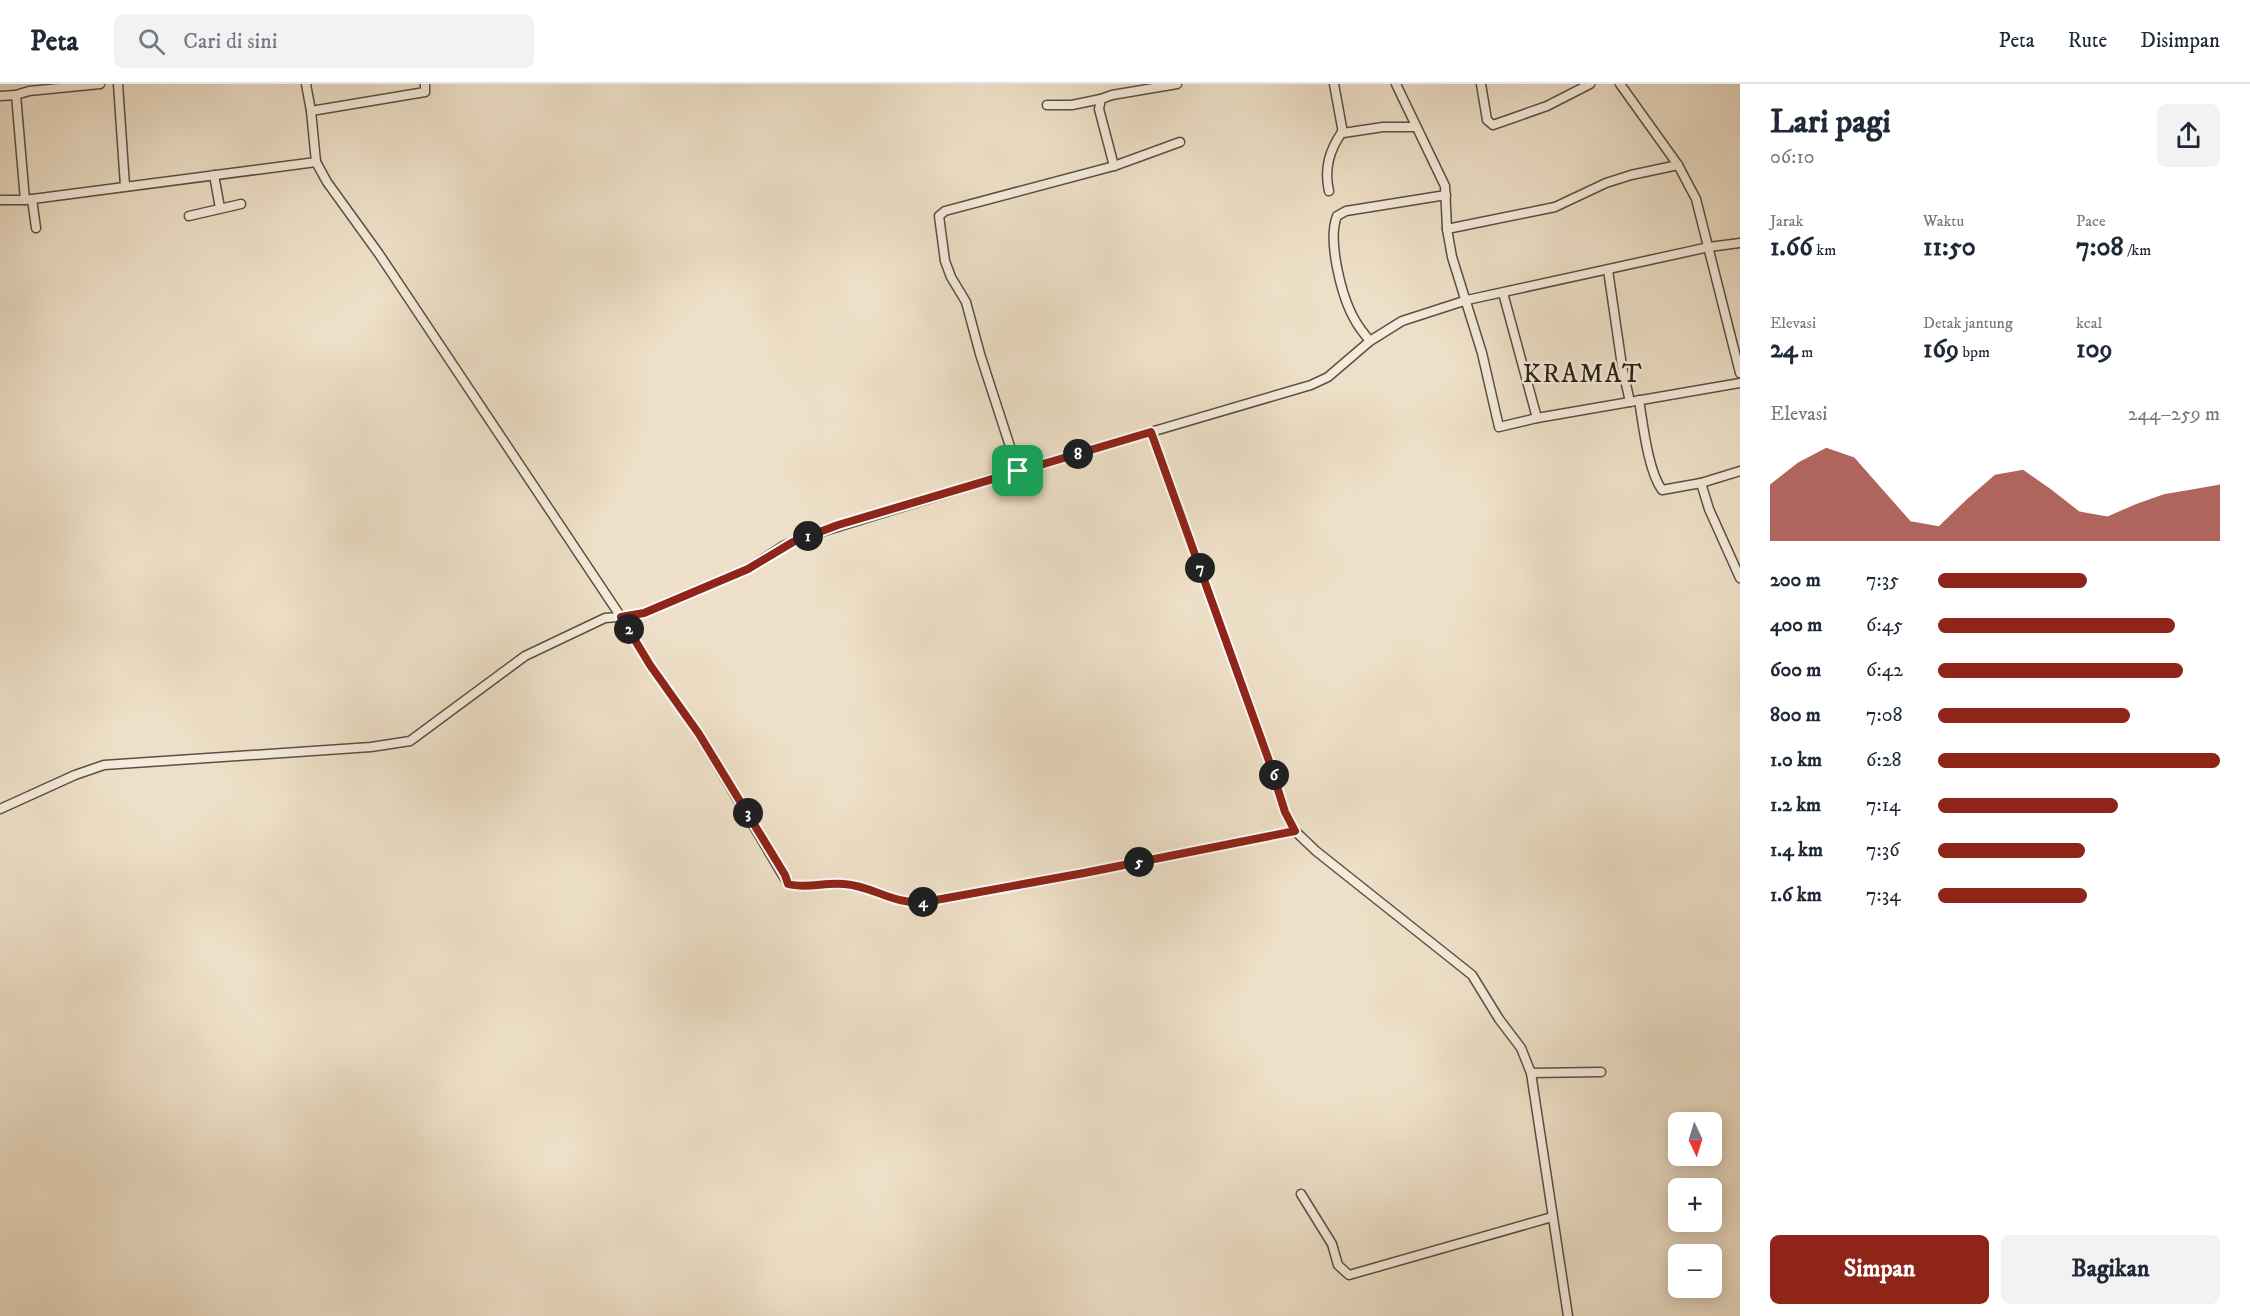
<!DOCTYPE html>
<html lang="id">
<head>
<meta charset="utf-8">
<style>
  :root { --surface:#fff; --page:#f2f2f3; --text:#1f2937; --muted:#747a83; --line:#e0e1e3; --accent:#8f2418 }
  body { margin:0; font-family:"IM FELL DW Pica",serif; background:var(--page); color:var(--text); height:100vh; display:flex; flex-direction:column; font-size:22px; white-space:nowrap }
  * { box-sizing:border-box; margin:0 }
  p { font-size:20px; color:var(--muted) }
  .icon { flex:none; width:33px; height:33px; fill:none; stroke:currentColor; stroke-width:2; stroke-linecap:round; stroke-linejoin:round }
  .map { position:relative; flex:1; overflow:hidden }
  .panel { display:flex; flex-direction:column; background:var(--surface); width:510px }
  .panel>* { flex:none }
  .needle { width:39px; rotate:176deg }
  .controls { position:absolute; left:1668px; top:1028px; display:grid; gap:12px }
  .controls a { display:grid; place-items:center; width:54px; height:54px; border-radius:9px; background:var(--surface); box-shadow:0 3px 15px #0003; font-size:30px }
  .pin { position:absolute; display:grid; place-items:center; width:51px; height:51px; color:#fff; margin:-26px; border-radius:12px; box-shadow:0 3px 9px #0006 }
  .km { position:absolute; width:30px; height:30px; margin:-15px; border-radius:50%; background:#222; color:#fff; font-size:16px; line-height:30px; text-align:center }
  .round { display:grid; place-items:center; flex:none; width:63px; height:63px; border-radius:9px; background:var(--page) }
  .overview { display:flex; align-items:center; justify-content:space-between; height:102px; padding:0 30px }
  h1 { font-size:33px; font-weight:800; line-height:45px }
  .metrics { display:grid; grid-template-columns:repeat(3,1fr); gap:9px; height:102px; padding:6px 30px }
  .metrics div { display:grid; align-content:center }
  .metrics b { font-size:26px; font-weight:800 }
  .metrics small { font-size:16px; font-weight:400 }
  .metrics p { font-size:16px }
  .chart { height:168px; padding:12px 30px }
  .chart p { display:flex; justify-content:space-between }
  .chart svg { width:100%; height:108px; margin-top:6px; fill:var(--accent); opacity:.7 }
  .cta { display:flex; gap:12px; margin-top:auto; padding:12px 30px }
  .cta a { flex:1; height:69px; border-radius:9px; background:var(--accent); color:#fff; font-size:24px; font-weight:800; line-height:69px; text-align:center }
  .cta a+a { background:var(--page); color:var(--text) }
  ul { padding:0 30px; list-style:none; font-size:20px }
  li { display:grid; grid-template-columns:96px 72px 1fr; align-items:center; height:45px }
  li i { height:15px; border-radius:8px; background:var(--accent) }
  header { display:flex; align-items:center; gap:36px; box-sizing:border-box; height:84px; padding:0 30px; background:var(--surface); border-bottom:2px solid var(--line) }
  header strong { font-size:28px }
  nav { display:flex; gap:33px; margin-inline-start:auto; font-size:21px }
  .search { width:420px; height:54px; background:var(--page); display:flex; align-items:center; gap:15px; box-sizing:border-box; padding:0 21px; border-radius:9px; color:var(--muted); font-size:22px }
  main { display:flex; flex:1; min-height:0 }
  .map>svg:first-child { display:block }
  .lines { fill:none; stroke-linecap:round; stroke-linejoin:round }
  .minor-casing { stroke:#5a5143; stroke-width:11 }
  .minor { stroke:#f4ebdb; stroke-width:8 }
  .route-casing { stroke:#fff; stroke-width:12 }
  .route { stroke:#8f2418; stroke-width:8 }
  .labels { text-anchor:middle; stroke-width:5; stroke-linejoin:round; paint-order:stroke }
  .quarter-label { font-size:26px; letter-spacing:1.5px; fill:#282117; stroke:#f4ebdb }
</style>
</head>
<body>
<header>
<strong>Peta</strong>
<div class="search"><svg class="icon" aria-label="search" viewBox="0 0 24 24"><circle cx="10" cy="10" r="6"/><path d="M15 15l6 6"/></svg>Cari di sini</div>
<nav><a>Peta</a><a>Rute</a><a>Disimpan</a></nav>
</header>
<main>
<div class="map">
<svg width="1740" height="1232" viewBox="0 0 1740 1232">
  <rect width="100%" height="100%" fill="#eee0c8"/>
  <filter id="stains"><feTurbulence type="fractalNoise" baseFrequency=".00333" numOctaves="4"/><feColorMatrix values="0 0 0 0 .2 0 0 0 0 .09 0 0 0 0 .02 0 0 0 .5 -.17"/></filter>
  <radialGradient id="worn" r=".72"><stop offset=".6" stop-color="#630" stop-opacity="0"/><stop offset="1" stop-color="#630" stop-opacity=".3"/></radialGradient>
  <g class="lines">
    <defs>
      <g id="minor">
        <path d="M118,0L125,102"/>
        <path d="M1334,0L1343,49L1383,43H1416"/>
        <path d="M1396,0L1445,102L1447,145L1555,123L1606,99L1631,91L1678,81"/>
        <path d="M1481,0L1487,36L1493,41L1547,22L1590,0"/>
        <path d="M1620,0L1678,81L1696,115L1740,289"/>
        <path d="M1,12L16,11"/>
        <path d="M1047,21H1072L1101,15"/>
        <path d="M311,27L425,8V0"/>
        <path d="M316,78L327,98L379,170L621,533L650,581L699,650L788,800C807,805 825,798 844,800C874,802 892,821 925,818L1084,789L1295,747"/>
        <path d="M1114,82L1180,58"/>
        <path d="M214,91L220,124"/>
        <path d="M1329,107C1324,85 1329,67 1342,48"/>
        <path d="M32,115L36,144"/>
        <path d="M0,116H25L316,78L311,27L306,0"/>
        <path d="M25,116L16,11L29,7L100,0"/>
        <path d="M189,132L241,120"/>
        <path d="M1447,145L1452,173L1482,269L1499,343L1537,334L1740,299"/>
        <path d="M1608,186L1622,282L1630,318"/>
        <path d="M1503,209L1537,334"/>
        <path d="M1370,257C1365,251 1360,245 1356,238C1342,215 1327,157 1337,132L1346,127L1446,111"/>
        <path d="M1639,316C1643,340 1648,387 1662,406L1701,399L1740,387"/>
        <path d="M1151,348L1268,674L1285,728L1295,747L1316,767L1472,891L1499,935L1521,964L1531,989L1568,1232"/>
        <path d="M1018,387L980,270L966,218L951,193L945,177L939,132L945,127L1114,82L1099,25L1101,15L1112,11L1177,0"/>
        <path d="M1701,399L1709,425L1740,494"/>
        <path d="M0,725L75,691L104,681L371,663L410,657L525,572L605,534L633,532L644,529L748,485L783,462L802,454L1018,387L1311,301L1328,293L1370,257L1402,237L1467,216L1709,163L1740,159"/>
        <path d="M1531,989L1601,988"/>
        <path d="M1301,1110L1332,1160L1338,1181L1349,1191L1552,1133"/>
      </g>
    </defs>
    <use href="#minor" class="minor-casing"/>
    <use href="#minor" class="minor"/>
  </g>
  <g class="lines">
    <defs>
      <path id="route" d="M1151,348L1268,674L1285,728L1295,747L1084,789L925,818C892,821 874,802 844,800C825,798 807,805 788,800L785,791L699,650L650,581L621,533L644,529L748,485L793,458L838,441Z"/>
    </defs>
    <use href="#route" class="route-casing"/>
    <use href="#route" class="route"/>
  </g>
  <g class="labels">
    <g class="quarter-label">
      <text x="1583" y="298">KRAMAT</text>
    </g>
  </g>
  <rect width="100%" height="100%" filter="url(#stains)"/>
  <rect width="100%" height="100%" fill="url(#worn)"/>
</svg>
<div class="controls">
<a><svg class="needle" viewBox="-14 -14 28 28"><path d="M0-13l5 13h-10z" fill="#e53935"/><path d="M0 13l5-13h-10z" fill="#747a83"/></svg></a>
<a>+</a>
<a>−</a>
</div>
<div class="pin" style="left:1018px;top:387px;background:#1e9e55"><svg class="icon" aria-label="arrive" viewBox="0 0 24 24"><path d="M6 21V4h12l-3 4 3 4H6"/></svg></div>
<b class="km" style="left:808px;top:452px">1</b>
<b class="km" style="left:629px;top:545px">2</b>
<b class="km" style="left:748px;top:729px">3</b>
<b class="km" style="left:923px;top:818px">4</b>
<b class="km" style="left:1139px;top:778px">5</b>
<b class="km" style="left:1274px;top:691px">6</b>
<b class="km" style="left:1200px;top:484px">7</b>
<b class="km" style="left:1078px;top:370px">8</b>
</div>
<section class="panel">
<div class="overview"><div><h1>Lari pagi</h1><p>06:10</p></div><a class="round"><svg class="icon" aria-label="share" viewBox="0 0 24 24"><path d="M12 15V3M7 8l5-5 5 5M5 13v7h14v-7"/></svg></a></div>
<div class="metrics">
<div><p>Jarak</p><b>1.66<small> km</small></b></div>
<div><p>Waktu</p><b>11:50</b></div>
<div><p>Pace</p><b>7:08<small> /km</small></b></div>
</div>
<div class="metrics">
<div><p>Elevasi</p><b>24<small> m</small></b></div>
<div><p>Detak jantung</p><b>169<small> bpm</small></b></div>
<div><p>kcal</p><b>109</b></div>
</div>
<div class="chart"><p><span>Elevasi</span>244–259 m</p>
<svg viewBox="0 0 160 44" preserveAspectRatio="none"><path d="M0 44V21L10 12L20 6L30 10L40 23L50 36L60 38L70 27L80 17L90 15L100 23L110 32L120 34L130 29L140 25L150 23L160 21V44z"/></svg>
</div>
<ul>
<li><b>200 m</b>7:35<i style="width:53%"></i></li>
<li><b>400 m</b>6:45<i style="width:84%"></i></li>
<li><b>600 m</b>6:42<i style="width:87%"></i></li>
<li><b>800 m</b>7:08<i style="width:68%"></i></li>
<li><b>1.0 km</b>6:28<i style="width:100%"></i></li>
<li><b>1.2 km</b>7:14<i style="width:64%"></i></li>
<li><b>1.4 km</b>7:36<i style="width:52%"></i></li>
<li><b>1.6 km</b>7:34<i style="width:53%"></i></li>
</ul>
<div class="cta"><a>Simpan</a><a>Bagikan</a></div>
</section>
</main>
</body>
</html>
